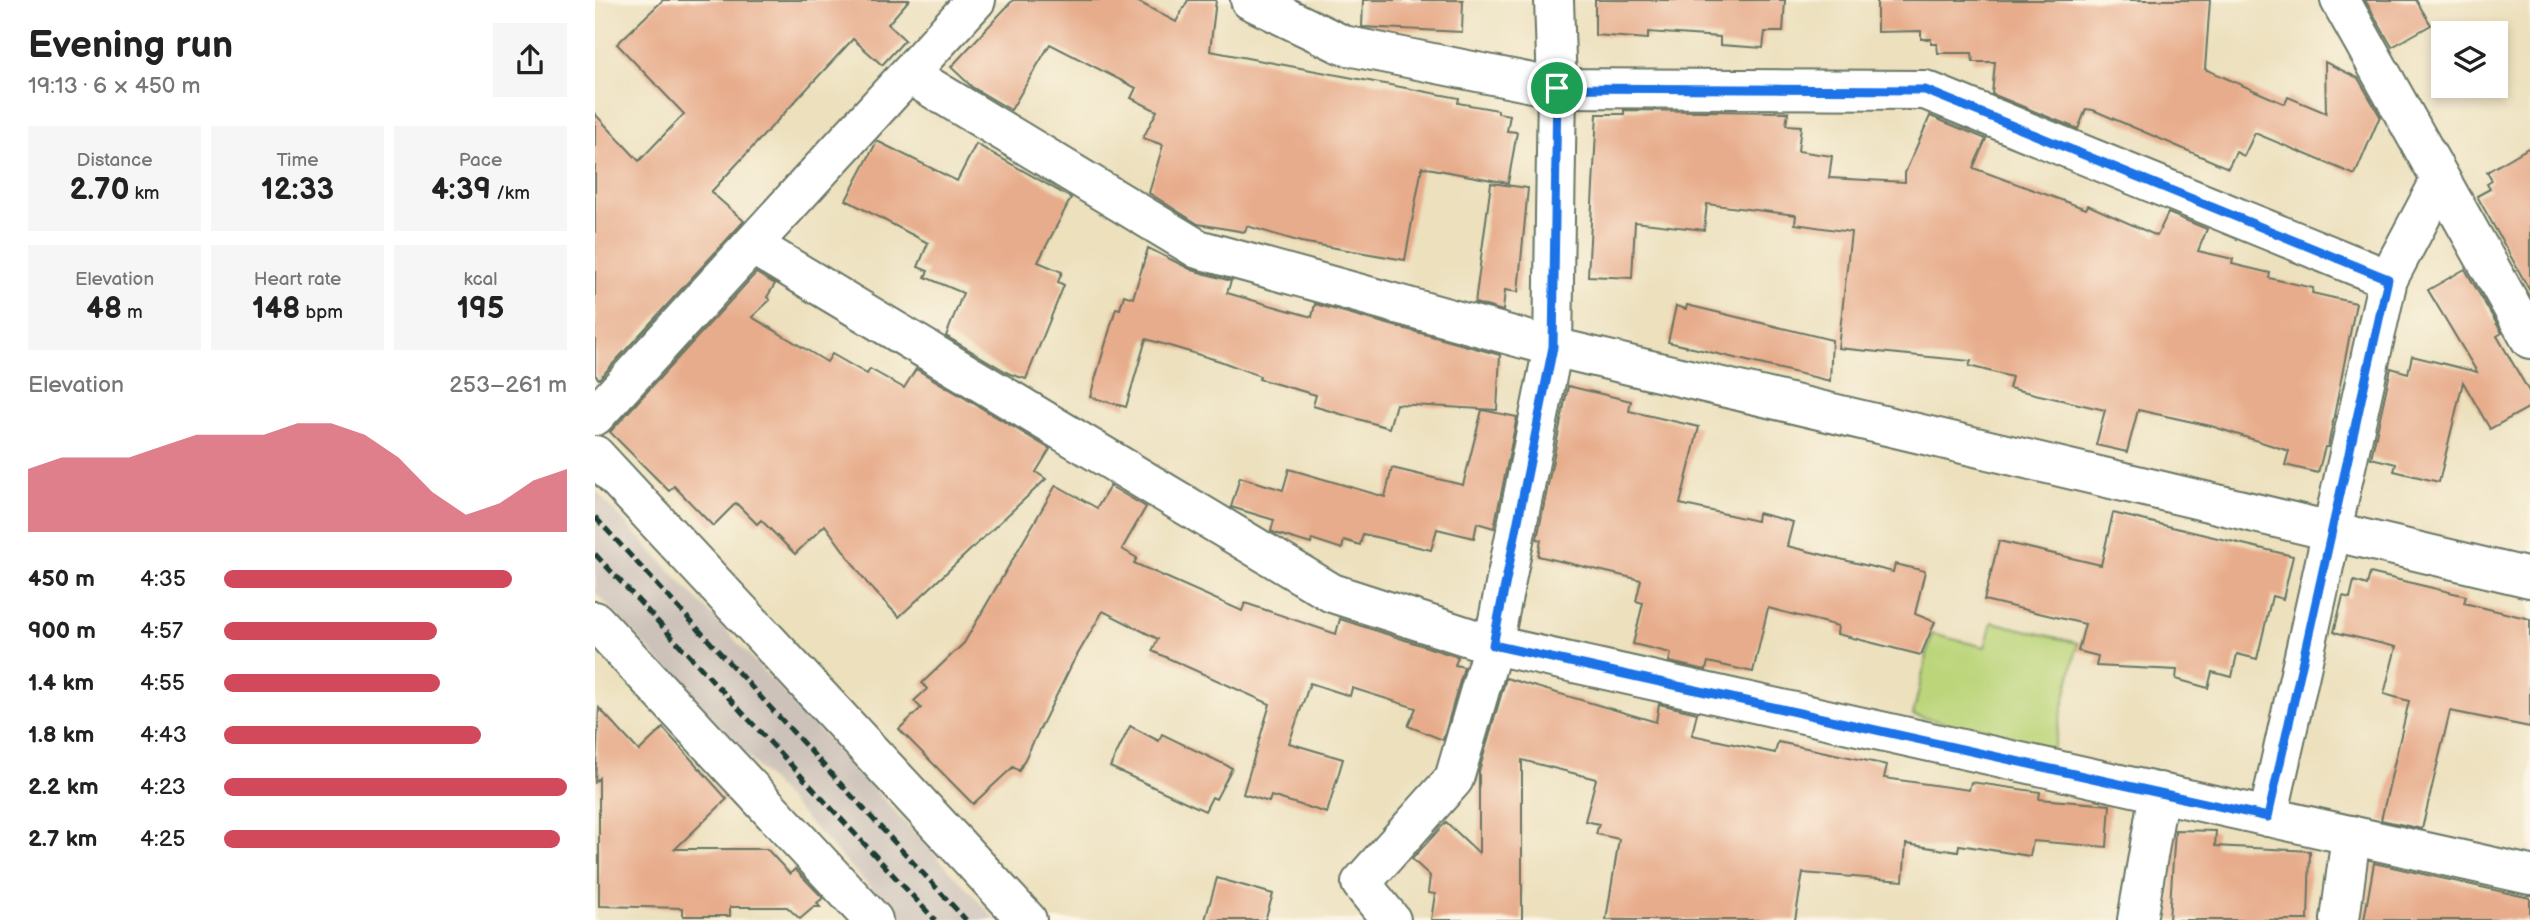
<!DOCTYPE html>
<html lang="en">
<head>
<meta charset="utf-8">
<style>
  :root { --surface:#fff; --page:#f6f6f6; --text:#222; --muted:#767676; --accent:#d1495b }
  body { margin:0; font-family:"Balsamiq Sans",sans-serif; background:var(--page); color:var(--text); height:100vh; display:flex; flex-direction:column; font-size:26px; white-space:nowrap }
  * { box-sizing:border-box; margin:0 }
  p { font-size:23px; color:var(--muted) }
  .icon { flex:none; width:38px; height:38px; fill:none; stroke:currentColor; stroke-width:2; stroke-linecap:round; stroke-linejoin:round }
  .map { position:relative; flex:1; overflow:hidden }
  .drawer { display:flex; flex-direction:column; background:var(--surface); width:595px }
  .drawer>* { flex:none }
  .fabs { position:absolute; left:1836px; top:21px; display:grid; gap:14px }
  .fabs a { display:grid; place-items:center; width:77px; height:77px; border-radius:0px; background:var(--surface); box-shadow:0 4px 10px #0003; font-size:35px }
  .pin { position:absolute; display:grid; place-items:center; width:60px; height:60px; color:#fff; margin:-30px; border:4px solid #fff; border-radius:50%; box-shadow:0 2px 7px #0007 }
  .round { display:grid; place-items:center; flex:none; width:74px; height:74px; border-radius:0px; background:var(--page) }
  .headline { display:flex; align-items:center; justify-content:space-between; height:119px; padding:0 28px }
  h1 { font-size:38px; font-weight:700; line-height:52px }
  .stats { display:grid; grid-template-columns:repeat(3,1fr); gap:10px; height:119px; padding:7px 28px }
  .stats div { display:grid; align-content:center; border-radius:0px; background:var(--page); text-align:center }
  .stats b { font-size:30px; font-weight:700 }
  .stats small { font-size:19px; font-weight:400 }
  .stats p { font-size:19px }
  .chart { height:196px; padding:14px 28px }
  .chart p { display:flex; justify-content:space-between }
  .chart svg { width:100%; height:126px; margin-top:7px; fill:var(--accent); opacity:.7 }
  ul { padding:0 28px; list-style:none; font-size:23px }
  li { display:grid; grid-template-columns:112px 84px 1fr; align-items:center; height:52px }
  li i { height:18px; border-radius:9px; background:var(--accent) }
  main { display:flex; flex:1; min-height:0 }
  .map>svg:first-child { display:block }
  .industrial { fill:#cdc2b9 }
  .green { fill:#bcd57a; stroke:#6e8957; stroke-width:2 }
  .building { fill:#e7ac8b }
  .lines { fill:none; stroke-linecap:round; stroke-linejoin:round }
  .minor-casing { stroke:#677664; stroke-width:42 }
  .tertiary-casing { stroke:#677664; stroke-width:42 }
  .minor { stroke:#fff; stroke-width:38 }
  .tertiary { stroke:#fff; stroke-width:38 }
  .rail { stroke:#1f3d34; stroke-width:5; stroke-dasharray:10 5; stroke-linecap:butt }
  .route-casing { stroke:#fff; stroke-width:14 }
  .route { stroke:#1a73e8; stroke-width:9 }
</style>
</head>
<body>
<main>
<section class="drawer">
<div class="headline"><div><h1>Evening run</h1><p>19:13 · 6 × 450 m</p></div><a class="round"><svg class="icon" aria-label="share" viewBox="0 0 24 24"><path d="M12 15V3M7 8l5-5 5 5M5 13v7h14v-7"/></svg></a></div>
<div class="stats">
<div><p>Distance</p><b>2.70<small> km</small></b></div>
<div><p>Time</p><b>12:33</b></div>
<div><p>Pace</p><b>4:39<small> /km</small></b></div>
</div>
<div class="stats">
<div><p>Elevation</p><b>48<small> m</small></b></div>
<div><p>Heart rate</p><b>148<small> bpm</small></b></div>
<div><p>kcal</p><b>195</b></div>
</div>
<div class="chart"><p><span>Elevation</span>253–261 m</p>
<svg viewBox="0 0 160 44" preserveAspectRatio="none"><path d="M0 44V22L10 18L20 18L30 18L40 14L50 10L60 10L70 10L80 6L90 6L100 10L110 18L120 30L130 38L140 34L150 26L160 22V44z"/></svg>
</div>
<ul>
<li><b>450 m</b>4:35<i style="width:84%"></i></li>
<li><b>900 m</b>4:57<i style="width:62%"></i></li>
<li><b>1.4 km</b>4:55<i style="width:63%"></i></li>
<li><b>1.8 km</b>4:43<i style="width:75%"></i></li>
<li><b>2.2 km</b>4:23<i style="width:100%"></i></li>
<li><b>2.7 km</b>4:25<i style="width:98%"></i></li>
</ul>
</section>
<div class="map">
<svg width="1935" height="920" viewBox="0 0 1935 920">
  <rect width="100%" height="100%" fill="#fcf5e5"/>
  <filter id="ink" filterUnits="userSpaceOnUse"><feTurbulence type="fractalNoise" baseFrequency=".0143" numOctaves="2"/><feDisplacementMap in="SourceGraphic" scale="14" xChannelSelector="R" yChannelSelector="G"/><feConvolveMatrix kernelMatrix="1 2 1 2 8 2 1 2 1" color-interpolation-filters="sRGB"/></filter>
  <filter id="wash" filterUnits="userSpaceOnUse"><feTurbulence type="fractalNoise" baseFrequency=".00686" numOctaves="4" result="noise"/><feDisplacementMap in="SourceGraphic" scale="28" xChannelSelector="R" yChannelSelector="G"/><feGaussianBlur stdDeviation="1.57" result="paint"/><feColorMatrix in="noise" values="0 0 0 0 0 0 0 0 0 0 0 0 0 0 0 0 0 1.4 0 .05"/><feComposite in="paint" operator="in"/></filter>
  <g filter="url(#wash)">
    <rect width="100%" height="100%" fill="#ece0bd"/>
    <path class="industrial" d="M0,490L401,920H305L0,592Z"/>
    <path class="green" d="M1397,622L1483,643L1458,749L1318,715L1337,634L1390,647Z"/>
    <g id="blocks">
      <g class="building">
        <path d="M68,0H314L293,24L310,40L287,65L258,39L116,192L149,221L4,379L0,375V114L44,161L89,114L22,44Z"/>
        <path d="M418,0H540L581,22L593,0H621L615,51L864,98L863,103L903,110V113L915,115L912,131L922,132L913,183L827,167L810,260L706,242L652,226L650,232L603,224L554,193L568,145L548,138L562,111L536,98L541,88L455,44L416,110L377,87L356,67Z"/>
        <path d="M768,0H868L867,32L767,27Z"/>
        <path d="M1000,0H1190L1188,32H1170L1168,48L1125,45V37L1053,32V39L1000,35Z"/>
        <path d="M1282,0H1615L1610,69L1690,104L1693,97L1731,113L1730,62L1763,78L1785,116L1760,175L1660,133L1649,156L1641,152L1633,168L1498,110L1491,109L1483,129L1397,94L1400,62H1378L1377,53H1343L1342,44H1336V39H1326V31L1282,32Z"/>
        <path d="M1770,0H1821L1836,25L1797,47Z"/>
        <path d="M1029,110L1193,112L1191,125L1206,126L1203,151L1237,156L1234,178L1310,182V173L1335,116L1391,139L1378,168L1491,209L1493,205L1562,236L1573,213L1612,229L1603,251L1638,259L1637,264L1675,273L1674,278L1718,288L1717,293L1761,303L1733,447H1730L1723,473L1690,465L1694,451L1616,426L1543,410L1532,452L1501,445L1510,410L1414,388L1417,377L1374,366L1376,361L1243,348L1256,232L1200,224L1201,215L1112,204L1109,230L1040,222L1037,278L993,276L1002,114H1029Z"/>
        <path d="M282,141L362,181L381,144L476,198L443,262L467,272L463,282L469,285L431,379L415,374L351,336L368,293L330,277L333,271L323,267L333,243L251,200Z"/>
        <path d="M1935,147V291L1882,196L1895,189L1892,184L1897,181L1892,172Z"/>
        <path d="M896,183L933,188L923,292L910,290L908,311L880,303Z"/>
        <path d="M553,248L597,270L636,281L632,293L717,317L720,304L905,355L902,410L801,404L794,428L718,406L721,395L664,379L665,376L625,361L551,339L531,407L495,397L521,308L525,309L529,295L538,298Z"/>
        <path d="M1870,269L1907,333L1902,336L1935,393V407L1895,429L1868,382L1844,482L1799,471L1801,464L1776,458L1796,368L1813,373L1817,356L1882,372L1833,290Z"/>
        <path d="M161,273L180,284L172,297L175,300L157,317L232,362L237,354L272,374L275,369L309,388L321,369L455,449L441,472L451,479L304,617L272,583L230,525L200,554L166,520L162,524L141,503L118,526L79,486L74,491L15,432Z"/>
        <path d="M1092,305L1237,340L1235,381L1073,342L1081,306L1091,309Z"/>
        <path d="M973,386L1036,401L1034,411L1104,427L1085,504L1162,521L1163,513L1198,522L1192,546L1298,572L1300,564L1330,571L1320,614L1340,622L1326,655L1242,634L1243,626L1173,608L1158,672L1113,662L1111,670L1074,662L1076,653L1038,644L1048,603L1041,601L1046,580L943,556L946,540L942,539Z"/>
        <path d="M887,410L922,417L899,528L882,523L879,538L842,529L836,550L768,534L765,545L749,540L747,549L717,539L716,544L680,533L676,531L679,520L636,507L645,477L688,490L694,469L790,497L797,468L868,485Z"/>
        <path d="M461,485L502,508L515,486L551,507L527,549L542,558L539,563L647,611L650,603L741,634L745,619L863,657L860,665L869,667L848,740L813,726L821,708L757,688L755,696L715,683L694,743L748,759L732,813L676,796L674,802L648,794L675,704L557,651L563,639L508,611L477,664L424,771L418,767L378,804L304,729L326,708L319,701L332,689L327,683L369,643Z"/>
        <path d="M1518,513L1698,556L1688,599L1677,596L1662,659L1642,654L1637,677L1617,672L1613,688L1581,679L1582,670L1501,666L1503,656L1483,651L1490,624L1389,600L1404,541L1506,565Z"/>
        <path d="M1775,573L1871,596L1869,603L1935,619V727L1855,711L1827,829L1786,820L1814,701L1789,694L1801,647L1739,632L1748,596L1755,598L1759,581L1772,585Z"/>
        <path d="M911,678L1061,722L1064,704L1102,713L1097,735L1180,753L1183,742L1292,765L1289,778L1374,790L1376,782L1445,792L1444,799L1515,805L1512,847L1438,841L1435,856L1364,845L1363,852L1311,844L1308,881L1208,873L1200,920H1011L1024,839L1001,834L1004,824L990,821L1001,779L927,760V920H836L840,894L833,893L835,876L817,859L851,822L884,853V771Z"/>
        <path d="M4,708L44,751L68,728L132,799L80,849H172L195,874L200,869L228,898L222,903L225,907H219L205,919L192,907H135V916H88V908L4,906V778L0,782Z"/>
        <path d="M535,726L564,741L567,734L637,768L621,799L617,797L610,811L515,767Z"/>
        <path d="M1580,830L1621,831L1620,846L1715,851L1713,920H1574Z"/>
        <path d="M1779,863L1935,898V920H1769Z"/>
        <path d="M622,878L678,894L670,920H610Z"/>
      </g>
    </g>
  </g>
  <g filter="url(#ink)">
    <use href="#blocks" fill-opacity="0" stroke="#677664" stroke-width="2"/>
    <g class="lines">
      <defs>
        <g id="minor">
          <path d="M655,0L748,45L962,88L1330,90L1793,279"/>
          <path d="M1745,0L1935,339"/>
          <path d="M315,75L603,249L958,347L898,645L859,779L766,883L796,920"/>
          <path d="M157,245L737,593L898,645L1935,875"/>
          <path d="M0,416L381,0"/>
          <path d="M0,455L432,920"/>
          <path d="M0,621L278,920"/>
          <path d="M1673,817L1793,279L1845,181"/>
          <path d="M1542,920L1564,792"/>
          <path d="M1745,920L1756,835"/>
        </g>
        <path id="tertiary" d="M959,0L962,88L958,347L1935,578"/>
      </defs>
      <use href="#minor" class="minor-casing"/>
      <use href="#tertiary" class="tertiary-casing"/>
      <use href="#minor" class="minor"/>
      <use href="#tertiary" class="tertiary"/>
      <g class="rail">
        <path d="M0,517L371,920"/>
        <path d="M0,554L340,920"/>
      </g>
    </g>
  </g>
  <g class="lines" filter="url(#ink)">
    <defs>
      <path id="route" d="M962,88L1330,90L1793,279L1673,817L898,645L958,347Z"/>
    </defs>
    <use href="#route" class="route-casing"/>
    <use href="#route" class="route"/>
  </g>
</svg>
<div class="fabs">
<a><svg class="icon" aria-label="layers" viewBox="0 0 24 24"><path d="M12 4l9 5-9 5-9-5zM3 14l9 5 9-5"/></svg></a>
</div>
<div class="pin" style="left:962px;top:88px;background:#1e9e55"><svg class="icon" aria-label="arrive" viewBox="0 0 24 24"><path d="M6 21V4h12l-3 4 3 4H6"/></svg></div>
</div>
</main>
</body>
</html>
